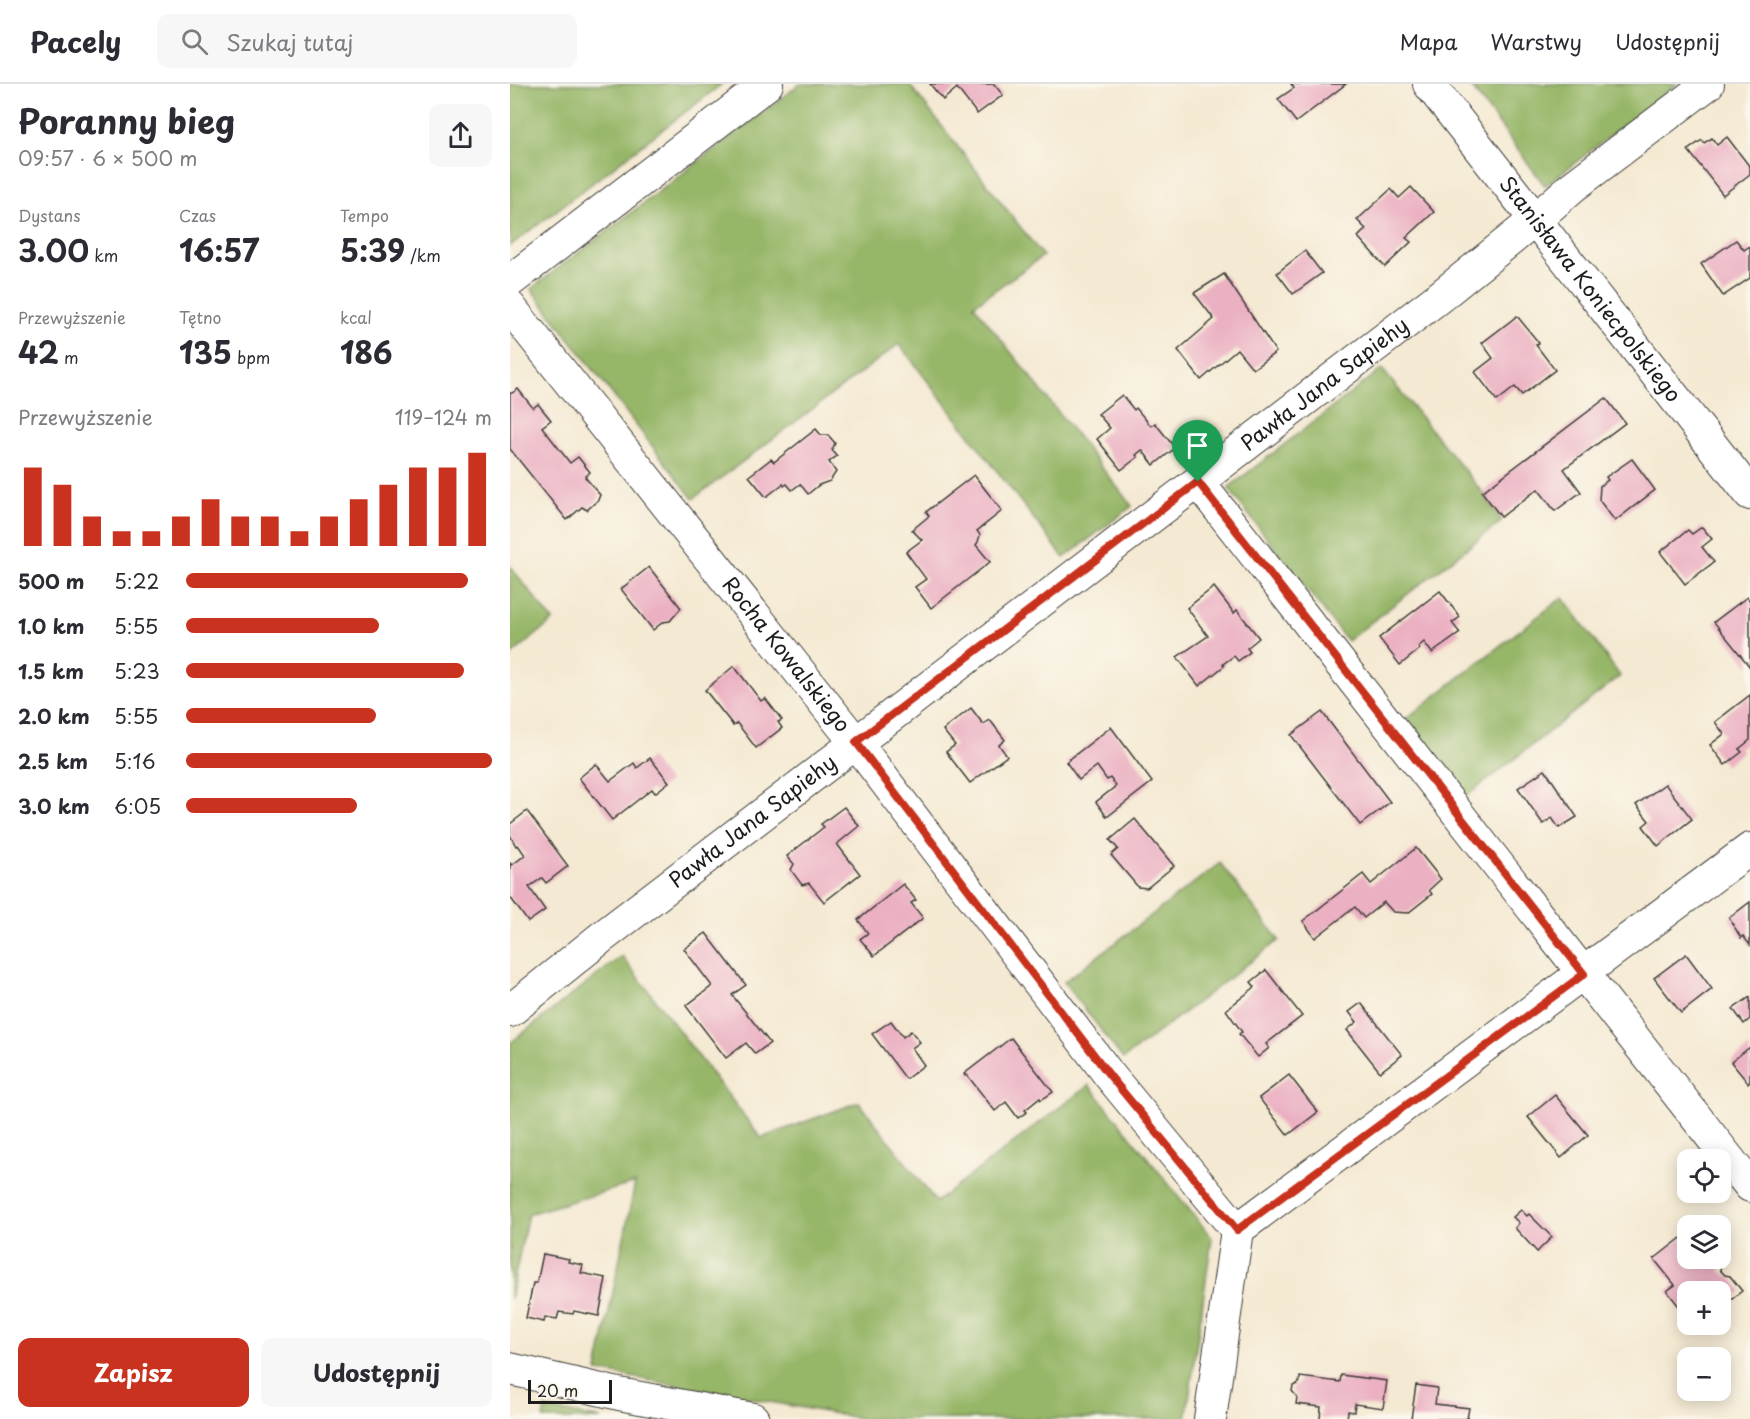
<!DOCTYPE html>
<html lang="pl">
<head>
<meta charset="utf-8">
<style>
  :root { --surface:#fff; --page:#f7f7f7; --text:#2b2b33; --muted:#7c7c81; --line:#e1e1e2; --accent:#c8321e }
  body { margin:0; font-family:"Playpen Sans",sans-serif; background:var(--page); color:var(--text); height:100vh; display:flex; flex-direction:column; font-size:22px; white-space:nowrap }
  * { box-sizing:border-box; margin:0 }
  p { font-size:20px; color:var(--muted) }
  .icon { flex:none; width:33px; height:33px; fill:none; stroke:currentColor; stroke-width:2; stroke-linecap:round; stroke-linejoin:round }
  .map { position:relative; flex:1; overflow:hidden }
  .drawer { display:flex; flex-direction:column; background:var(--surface); width:510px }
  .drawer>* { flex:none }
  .tools { position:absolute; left:1167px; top:1065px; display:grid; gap:12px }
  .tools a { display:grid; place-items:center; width:54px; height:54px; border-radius:12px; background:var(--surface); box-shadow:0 3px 15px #0003; font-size:30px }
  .scale { position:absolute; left:18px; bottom:15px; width:84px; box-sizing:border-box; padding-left:6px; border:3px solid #1c1c1c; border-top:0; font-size:16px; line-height:21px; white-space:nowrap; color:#1c1c1c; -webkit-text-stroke:4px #fbf7ec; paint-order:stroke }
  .pin { position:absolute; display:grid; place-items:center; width:51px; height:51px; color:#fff; margin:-62px -26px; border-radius:50% 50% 50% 0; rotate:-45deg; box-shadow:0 0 6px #0007 }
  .pin .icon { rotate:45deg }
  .round { display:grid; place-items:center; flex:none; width:63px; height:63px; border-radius:12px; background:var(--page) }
  .summary { display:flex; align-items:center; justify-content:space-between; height:102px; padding:0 18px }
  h1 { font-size:33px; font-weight:700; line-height:45px }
  .stats { display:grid; grid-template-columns:repeat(3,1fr); gap:9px; height:102px; padding:6px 18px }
  .stats div { display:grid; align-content:center }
  .stats b { font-size:30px; font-weight:700 }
  .stats small { font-size:16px; font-weight:400 }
  .stats p { font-size:16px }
  .chart { height:168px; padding:12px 18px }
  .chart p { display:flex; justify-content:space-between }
  .chart svg { width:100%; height:108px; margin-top:6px; stroke:var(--accent); stroke-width:6 }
  .button { display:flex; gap:12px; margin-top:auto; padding:12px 18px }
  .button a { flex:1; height:69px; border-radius:12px; background:var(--accent); color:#fff; font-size:24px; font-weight:700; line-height:69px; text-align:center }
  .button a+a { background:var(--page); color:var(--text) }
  ul { padding:0 18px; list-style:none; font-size:20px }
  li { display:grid; grid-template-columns:96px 72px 1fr; align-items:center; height:45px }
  li i { height:15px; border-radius:8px; background:var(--accent) }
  header { display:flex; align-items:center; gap:36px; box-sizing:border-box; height:84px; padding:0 30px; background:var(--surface); border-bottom:2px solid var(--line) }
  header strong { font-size:28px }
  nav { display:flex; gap:33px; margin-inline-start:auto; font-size:21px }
  .search { width:420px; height:54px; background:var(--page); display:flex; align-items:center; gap:15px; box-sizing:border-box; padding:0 21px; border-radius:12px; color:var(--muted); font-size:22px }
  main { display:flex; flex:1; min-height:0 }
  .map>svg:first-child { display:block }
  .forest { fill:#96b668; stroke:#596942; stroke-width:1.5 }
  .building { fill:#ebb0c2 }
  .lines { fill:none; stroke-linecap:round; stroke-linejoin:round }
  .minor-casing { stroke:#3c3b37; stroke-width:34 }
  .minor { stroke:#fff; stroke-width:32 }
  .route-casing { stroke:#fff; stroke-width:12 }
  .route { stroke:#c8321e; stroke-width:8 }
  .labels { text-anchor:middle; stroke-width:4.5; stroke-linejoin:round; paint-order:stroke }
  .street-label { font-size:21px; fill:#1c1c1c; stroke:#fbf7ec }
</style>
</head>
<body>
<header>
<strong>Pacely</strong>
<div class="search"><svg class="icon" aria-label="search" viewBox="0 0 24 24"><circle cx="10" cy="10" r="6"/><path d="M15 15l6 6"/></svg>Szukaj tutaj</div>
<nav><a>Mapa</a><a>Warstwy</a><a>Udostępnij</a></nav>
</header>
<main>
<section class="drawer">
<div class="summary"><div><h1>Poranny bieg</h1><p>09:57 · 6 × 500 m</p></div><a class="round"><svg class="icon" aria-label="share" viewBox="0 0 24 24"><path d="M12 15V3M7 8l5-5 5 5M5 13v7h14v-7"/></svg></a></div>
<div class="stats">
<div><p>Dystans</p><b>3.00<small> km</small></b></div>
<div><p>Czas</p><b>16:57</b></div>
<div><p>Tempo</p><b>5:39<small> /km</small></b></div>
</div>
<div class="stats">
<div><p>Przewyższenie</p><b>42<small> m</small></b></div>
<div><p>Tętno</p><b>135<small> bpm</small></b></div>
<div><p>kcal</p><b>186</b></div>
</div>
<div class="chart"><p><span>Przewyższenie</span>119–124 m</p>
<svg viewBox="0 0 160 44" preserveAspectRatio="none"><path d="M5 44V12M15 44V19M25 44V32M35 44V38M45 44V38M55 44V32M65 44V25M75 44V32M85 44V32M95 44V38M105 44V32M115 44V25M125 44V19M135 44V12M145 44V12M155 44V6"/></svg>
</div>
<ul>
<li><b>500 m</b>5:22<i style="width:92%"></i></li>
<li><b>1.0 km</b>5:55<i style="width:63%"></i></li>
<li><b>1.5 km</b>5:23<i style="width:91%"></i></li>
<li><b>2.0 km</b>5:55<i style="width:62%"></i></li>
<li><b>2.5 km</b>5:16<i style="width:100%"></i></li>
<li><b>3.0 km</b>6:05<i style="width:56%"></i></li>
</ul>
<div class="button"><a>Zapisz</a><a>Udostępnij</a></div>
</section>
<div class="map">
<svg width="1240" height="1335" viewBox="0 0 1240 1335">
  <rect width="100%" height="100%" fill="#fbf7ec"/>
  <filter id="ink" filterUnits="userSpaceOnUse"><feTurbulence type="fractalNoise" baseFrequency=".0167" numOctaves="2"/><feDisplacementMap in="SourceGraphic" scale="12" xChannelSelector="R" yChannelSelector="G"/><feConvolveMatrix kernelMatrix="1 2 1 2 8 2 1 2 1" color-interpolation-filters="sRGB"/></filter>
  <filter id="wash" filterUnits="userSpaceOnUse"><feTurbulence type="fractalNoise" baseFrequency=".008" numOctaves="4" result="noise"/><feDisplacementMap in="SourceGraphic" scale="24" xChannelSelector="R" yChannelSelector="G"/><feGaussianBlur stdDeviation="1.35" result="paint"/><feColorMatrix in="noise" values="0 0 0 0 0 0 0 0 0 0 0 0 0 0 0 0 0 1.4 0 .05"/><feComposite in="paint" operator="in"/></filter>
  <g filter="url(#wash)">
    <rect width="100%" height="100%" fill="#f4e9d2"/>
    <g class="forest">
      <path d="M0,0H212L0,162Z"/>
      <path d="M290,0H399L533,172L464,221L622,422L554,474L389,260L183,415L21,205Z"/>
      <path d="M959,0H1167L1035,102Z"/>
      <path d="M872,285L972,408L992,437L837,557L718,404Z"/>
      <path d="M0,482L43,537L0,572Z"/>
      <path d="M1053,513L1110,592L957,712L897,634Z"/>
      <path d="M710,779L769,856L613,975L554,898Z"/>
      <path d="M112,872L251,1054L349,1018L426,1118L579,1001L702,1154L676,1335H354L87,1287L125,1099L18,1130L0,1216V959Z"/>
      <path d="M35,1324L92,1335H33Z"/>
    </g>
    <g id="blocks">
      <g class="building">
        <path d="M420,0H484L493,11L467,30L447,4L433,16Z"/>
        <path d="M781,0H836L786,38L768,15L784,4Z"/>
        <path d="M1217,53L1240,83V90L1213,111L1178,66L1192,56L1194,59L1202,54L1207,61Z"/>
        <path d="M901,103L924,128L896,154L901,158L875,183L848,153L856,145L847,136L881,105L889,114Z"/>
        <path d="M1226,156L1234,166L1240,162V194L1213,212L1191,180Z"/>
        <path d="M795,167L812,189L783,210L767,189Z"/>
        <path d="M714,190L766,268L743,285L727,265L691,296L668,266L704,235L684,209Z"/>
        <path d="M1007,232L1029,259L1026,261L1045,286L1012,311L1005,303L987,317L965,288L983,274L972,259Z"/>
        <path d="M8,305L23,324L28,320L41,336L32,343L60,379L68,373L80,388L75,393L90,411L88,416L77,426L72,423L57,436L0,365V309H2Z"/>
        <path d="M612,311L624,326L626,324L641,342L645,339L665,364L644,381L632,366L626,371L628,373L611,386L587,355L600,344L588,330Z"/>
        <path d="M1096,314L1115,339L1054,385L1071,408L1045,427L1028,405L991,433L972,408Z"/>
        <path d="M306,345L311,351H318L325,359L322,366L327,372L319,378L326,388L320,397L309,401L298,410L290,400L282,406L277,400L274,402L273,400L256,413L239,392L261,375L264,378Z"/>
        <path d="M1122,375L1145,406L1105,437L1089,416L1090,402L1098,396L1096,393Z"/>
        <path d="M464,391L492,427L467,447L470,451L468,458L466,461L480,478L421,524L405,503L416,495L396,468L412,456L402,446L419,432L416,428Z"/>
        <path d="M1192,443L1202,455L1192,463L1204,478L1175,500L1150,468L1178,446L1182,450Z"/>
        <path d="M139,483L171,524L160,537L153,538L143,546L111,505Z"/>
        <path d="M704,503L724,529L727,526L749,554L737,564L740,568L728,577L724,572L713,580L714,582L689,602L667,573L698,552L677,524Z"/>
        <path d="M930,507L950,533L942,539L950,549L922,569L914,558L908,563L910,565L890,581L869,554Z"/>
        <path d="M1237,513L1240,517V583L1204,538Z"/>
        <path d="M224,582L251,617L255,614L272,636L268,638L272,644L246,664L227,639L223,642L222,640L195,606Z"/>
        <path d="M1240,611V656L1229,665L1232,668L1215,681L1200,661L1214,650L1205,638Z"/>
        <path d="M461,624L473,640L480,636L495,656L489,661L497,672L460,699L436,668L445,661L433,646Z"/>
        <path d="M812,628L880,718L850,741L781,651Z"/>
        <path d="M601,643L642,698L597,733L586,718L606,702L600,694L597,696L587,682L569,696L556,678Z"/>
        <path d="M140,674L159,698L145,709L142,705L102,736L69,694L86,680L100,697L124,679L127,684Z"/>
        <path d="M1035,686L1067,733L1049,744L1042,734L1033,740L1008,704Z"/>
        <path d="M1155,700L1182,735L1148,762L1133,742L1139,737L1126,721Z"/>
        <path d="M334,723L349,742L327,760L350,790L314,818L299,799L292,801L281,786L284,780L277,772L314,743L311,740Z"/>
        <path d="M17,727L58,782L36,799L32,794L19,803L35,826L18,838L0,813V779L2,781L15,771L8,761L6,762L0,751V740Z"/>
        <path d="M625,735L664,782L637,804L628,803L601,771L608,765L600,756Z"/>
        <path d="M906,764L931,795L919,806L922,810L898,829L883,828L874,818L854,834L845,823L805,854L793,837L853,790L861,800Z"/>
        <path d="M393,800L406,816L401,819L413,834L364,872L350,855L358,849L348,836Z"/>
        <path d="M1240,818V861L1233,852L1231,854L1219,834Z"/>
        <path d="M196,849L236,901L222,911L260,959L245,970L236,959L216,974L176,922L202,902L174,865Z"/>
        <path d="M1176,870L1202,905L1171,929L1144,894Z"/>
        <path d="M756,886L792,932L756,960L759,964L748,973L729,950L732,948L716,926L745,903L741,898Z"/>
        <path d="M1240,913V935L1234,940L1223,925Z"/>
        <path d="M851,919L892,971L870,988L837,946L847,938L839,928Z"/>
        <path d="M381,937L393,953L401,947L410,958L402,964L414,981L396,995L362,950Z"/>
        <path d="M501,954L543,1008L531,1016L530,1014L515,1026L517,1028L508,1034L496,1018L485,1027L457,991L455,992L454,990Z"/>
        <path d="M1240,963V997L1238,999L1221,978Z"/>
        <path d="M779,991L808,1028L778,1051L749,1014Z"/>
        <path d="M1045,1011L1078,1051L1051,1074L1018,1033Z"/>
        <path d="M1011,1126L1017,1132L1019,1130L1042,1153L1027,1168L1005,1144L1009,1139L1003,1133Z"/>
        <path d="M1171,1154L1178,1163V1174H1187L1188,1176L1191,1174H1206L1211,1181L1210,1186L1215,1191L1220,1192L1232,1207L1216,1220L1219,1224L1210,1233V1208H1178V1234L1157,1207L1165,1201L1144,1175Z"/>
        <path d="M33,1170L59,1175L58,1178L73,1181L71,1189L96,1194L89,1232L64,1227L63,1230L49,1228L47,1235L35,1233L34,1238L16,1234L23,1199H27Z"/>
        <path d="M831,1291L877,1297L873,1324L845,1320L844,1328L838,1327L837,1335H810L811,1323L786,1320L787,1313L782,1307L783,1302L789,1299L790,1293L830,1298Z"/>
        <path d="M906,1301L927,1304L925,1320L959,1324L957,1335H901Z"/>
      </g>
    </g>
  </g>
  <g filter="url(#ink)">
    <use href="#blocks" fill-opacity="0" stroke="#3c3b37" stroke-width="1.5"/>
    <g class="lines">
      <defs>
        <g id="minor">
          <path id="s1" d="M919,0L1240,410"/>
          <path d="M0,197L257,0"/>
          <path id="s2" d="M0,223L346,659L600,992L727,1146"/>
          <path d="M688,398L1240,1102"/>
          <path id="s3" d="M0,927L92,853L932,211L1025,136L1061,104L1198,0"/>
          <path d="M0,1285L109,1310L243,1335"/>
          <path d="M700,1335L727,1146L1240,765"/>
        </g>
      </defs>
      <use href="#minor" class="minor-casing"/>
      <use href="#minor" class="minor"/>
    </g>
  </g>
  <g class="lines" filter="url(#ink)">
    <defs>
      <path id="route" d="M688,398L1074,890L727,1146L600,992L346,658Z"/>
    </defs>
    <use href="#route" class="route-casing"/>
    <use href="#route" class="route"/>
  </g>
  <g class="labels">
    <g class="street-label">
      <text dy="7" stroke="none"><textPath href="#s1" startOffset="261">Stanisława Koniecpolskiego</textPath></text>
      <text dy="7" stroke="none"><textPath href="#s3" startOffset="1028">Pawła Jana Sapiehy</textPath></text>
      <text dy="7" stroke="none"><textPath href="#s2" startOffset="444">Rocha Kowalskiego</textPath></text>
      <text dy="7" stroke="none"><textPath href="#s3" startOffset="308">Pawła Jana Sapiehy</textPath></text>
    </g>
  </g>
</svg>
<div class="tools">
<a><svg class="icon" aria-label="locate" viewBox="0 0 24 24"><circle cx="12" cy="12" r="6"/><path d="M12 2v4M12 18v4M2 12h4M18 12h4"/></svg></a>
<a><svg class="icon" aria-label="layers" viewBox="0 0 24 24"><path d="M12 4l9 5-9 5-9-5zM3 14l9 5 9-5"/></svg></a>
<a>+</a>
<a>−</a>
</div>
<div class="scale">20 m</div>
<div class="pin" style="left:688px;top:398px;background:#1e9e55"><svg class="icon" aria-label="arrive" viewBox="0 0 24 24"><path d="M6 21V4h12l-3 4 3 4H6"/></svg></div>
</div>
</main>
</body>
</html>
